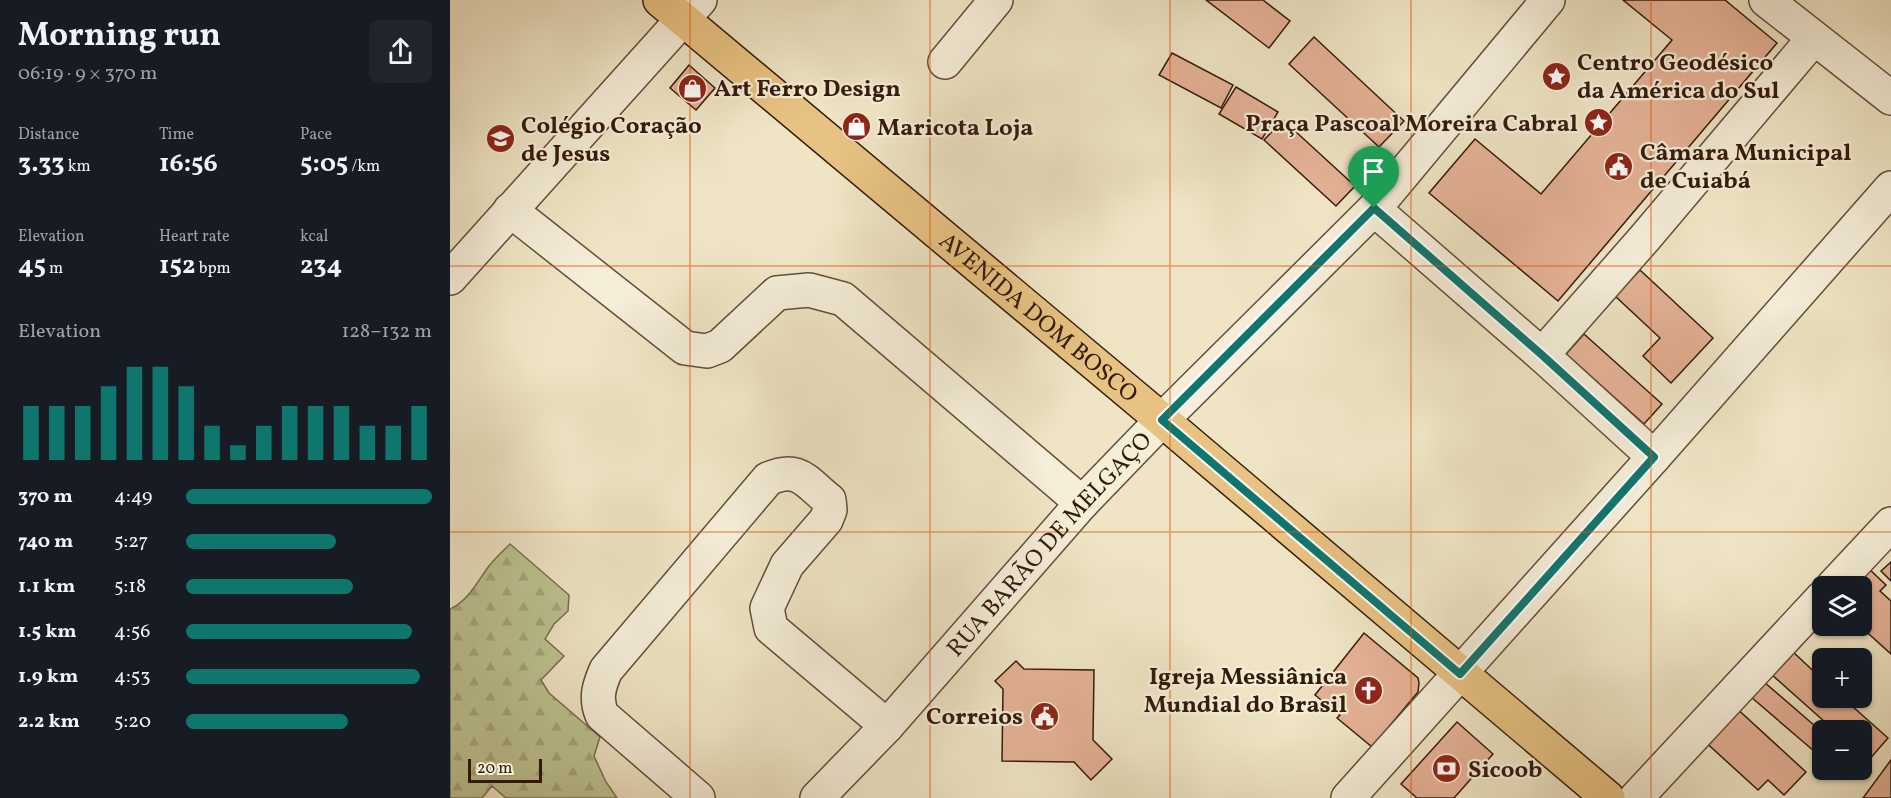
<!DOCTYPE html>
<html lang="en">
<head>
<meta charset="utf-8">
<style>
  :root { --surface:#171b24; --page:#20242c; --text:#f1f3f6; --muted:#9ea1a6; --accent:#0f766e }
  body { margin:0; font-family:Vollkorn,serif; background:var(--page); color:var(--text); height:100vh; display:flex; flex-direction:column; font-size:22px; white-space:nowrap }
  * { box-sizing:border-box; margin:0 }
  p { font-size:20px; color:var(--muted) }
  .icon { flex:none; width:33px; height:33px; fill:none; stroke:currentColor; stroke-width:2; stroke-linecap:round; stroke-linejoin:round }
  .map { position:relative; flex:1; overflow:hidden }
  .sheet { display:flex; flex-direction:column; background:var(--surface); width:450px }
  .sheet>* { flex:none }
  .tools { position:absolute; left:1362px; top:576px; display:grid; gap:12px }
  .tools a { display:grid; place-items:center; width:60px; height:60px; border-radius:9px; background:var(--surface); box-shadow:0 2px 4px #0004; font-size:30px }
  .scale { position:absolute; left:18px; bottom:15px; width:74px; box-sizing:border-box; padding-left:6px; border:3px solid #351a0b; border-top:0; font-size:16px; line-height:21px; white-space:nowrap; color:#351a0b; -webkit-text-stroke:4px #f5eed9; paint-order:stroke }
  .pin { position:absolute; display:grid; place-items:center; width:51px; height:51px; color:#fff; margin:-62px -26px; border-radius:50% 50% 50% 0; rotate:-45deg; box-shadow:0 0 6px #0007 }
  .pin .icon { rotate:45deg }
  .round { display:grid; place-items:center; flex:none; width:63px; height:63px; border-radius:9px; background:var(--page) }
  .headline { display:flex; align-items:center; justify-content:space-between; height:102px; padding:0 18px }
  h1 { font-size:33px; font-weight:700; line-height:45px }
  .figures { display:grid; grid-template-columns:repeat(3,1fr); gap:9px; height:102px; padding:6px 18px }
  .figures div { display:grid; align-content:center }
  .figures b { font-size:26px; font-weight:700 }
  .figures small { font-size:16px; font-weight:400 }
  .figures p { font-size:16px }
  .chart { height:168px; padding:12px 18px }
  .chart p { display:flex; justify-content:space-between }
  .chart svg { width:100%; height:108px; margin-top:6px; stroke:var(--accent); stroke-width:6 }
  ul { padding:0 18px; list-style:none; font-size:20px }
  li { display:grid; grid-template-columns:96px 72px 1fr; align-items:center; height:45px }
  li i { height:15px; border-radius:8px; background:var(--accent) }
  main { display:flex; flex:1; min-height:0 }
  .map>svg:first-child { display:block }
  .forest { fill:url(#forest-firs); stroke:#796e4e; stroke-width:1.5 }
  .building { fill:#e5b296; stroke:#351a0b; stroke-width:1.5 }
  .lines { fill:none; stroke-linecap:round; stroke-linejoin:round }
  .minor-casing { stroke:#644d3a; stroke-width:36 }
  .major-casing { stroke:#351a0b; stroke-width:36 }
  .minor { stroke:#f5eed9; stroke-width:33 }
  .major { stroke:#e8c282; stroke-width:33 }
  .route-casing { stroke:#fff; stroke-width:12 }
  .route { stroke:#0f766e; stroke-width:8 }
  .grid { fill:none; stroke:#df560c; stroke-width:1.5; stroke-opacity:0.55 }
  .labels { text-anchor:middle; stroke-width:4.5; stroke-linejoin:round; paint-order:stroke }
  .poi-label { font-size:24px; font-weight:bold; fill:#351a0b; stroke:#f5eed9; text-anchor:start }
  .street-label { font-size:24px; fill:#351a0b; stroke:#f5eed9 }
</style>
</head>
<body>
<main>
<section class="sheet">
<div class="headline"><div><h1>Morning run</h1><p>06:19 · 9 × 370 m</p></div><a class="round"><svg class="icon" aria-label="share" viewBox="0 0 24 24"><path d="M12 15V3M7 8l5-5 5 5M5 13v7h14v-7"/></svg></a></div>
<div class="figures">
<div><p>Distance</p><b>3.33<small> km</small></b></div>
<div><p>Time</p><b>16:56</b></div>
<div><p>Pace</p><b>5:05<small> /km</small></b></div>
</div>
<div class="figures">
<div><p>Elevation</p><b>45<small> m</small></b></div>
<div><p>Heart rate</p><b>152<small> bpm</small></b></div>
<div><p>kcal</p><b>234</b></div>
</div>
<div class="chart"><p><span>Elevation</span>128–132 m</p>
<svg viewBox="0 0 160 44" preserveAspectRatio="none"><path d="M5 44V22M15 44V22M25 44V22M35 44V14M45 44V6M55 44V6M65 44V14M75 44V30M85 44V38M95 44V30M105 44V22M115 44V22M125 44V22M135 44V30M145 44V30M155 44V22"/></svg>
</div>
<ul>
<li><b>370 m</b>4:49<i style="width:100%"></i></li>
<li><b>740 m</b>5:27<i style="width:61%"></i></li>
<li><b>1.1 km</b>5:18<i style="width:68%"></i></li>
<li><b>1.5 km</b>4:56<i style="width:92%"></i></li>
<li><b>1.9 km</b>4:53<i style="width:95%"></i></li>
<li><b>2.2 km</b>5:20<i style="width:66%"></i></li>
</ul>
</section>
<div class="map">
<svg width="1441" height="798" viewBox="0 0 1441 798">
  <defs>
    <pattern id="forest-firs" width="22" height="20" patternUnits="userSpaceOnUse" patternTransform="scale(1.5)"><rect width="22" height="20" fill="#bdc392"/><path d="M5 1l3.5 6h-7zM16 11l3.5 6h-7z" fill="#a3a77d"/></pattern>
  </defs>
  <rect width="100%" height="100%" fill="#efe5c5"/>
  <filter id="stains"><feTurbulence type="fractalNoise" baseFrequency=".00333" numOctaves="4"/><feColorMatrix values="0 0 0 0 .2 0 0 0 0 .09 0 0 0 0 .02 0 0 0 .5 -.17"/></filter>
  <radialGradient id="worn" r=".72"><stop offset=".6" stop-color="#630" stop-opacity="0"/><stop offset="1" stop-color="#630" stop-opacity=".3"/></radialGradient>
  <path class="forest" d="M60,544L119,595L118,611L104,624L95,639L114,656L91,680L99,693L150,737L144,756L156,782L167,798H56L42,786L32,798H0V609C19,600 27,582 39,566C45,558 53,551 60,544Z"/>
  <g class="building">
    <path d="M756,0H813L840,21L819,48Z"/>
    <path d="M1173,0H1275L1327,43L1108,301L979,193L1025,139L1091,194L1222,40Z"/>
    <path d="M864,37L954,121L929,147L839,64Z"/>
    <path d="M722,53L783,85L771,108L709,75Z"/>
    <path d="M239,65L265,88L246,110L220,88Z"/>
    <path d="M786,87L828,112L812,139L769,114Z"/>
    <path d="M833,120L905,186L886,206L814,140Z"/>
    <path d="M1190,270L1263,338L1221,383L1193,356L1210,338L1165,296Z"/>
    <path d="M1134,334L1212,404L1194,424L1116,354Z"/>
    <path d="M1441,562V581L1431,571Z"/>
    <path d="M1417,567L1436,585L1430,591L1441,601V654L1410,626H1412V586H1399Z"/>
    <path d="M914,633L968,678L969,683L968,692L922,747L887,718L890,715L865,695Z"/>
    <path d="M1342,651L1372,679V698H1393L1438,738L1418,761L1412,755V730H1384L1321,674Z"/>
    <path d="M566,661L574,669L644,670L643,740L662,759L641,780L624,762L552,761L553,689L545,681Z"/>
    <path d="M1314,682L1372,732V741L1364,751L1301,697Z"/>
    <path d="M1283,705L1356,772L1334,795L1318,780L1308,790L1251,738Z"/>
    <path d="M1007,722L1043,754L1004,798H967L951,784Z"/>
    <path d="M1441,760V798H1413Z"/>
  </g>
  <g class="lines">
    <defs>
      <g id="minor">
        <path d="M1316,0L1441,98"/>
        <path d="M495,62L546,0"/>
        <path d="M924,209L1092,355L1204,457"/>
        <path d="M60,210L235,348L257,351L270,346L327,293L359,290L393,299L632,503"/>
        <path d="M0,278L250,0"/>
        <path d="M1092,355L1194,239L1364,38"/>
        <path d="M1383,586L1441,524"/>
        <path d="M248,798L152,715C145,698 149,686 156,670L318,479C349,465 356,482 379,500L380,510L376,520L337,565L317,608L321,628L437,726"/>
        <path id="s1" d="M367,798L437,726L632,503L712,420L924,209L1098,0"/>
        <path d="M898,798L1204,457L1441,188"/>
        <path d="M1186,798L1372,598"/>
      </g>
      <g id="major">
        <path id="s2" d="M210,0L712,420L1158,798"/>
      </g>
    </defs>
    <use href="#minor" class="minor-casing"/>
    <use href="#major" class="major-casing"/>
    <use href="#minor" class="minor"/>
    <use href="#major" class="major"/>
  </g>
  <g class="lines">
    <defs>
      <path id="route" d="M924,208L1092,355L1204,457L1010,674L712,420Z"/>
    </defs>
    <use href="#route" class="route-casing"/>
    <use href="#route" class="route"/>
  </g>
  <path class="grid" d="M240,0V798M480,0V798M720,0V798M961,0V798M1201,0V798M0,266H1441M0,532H1441"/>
  <defs>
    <symbol id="sight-disc" viewBox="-11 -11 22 22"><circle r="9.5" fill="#8f2418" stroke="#f5eed9"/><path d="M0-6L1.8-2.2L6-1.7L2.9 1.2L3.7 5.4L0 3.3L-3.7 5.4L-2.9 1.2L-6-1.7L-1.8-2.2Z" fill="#fff"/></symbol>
    <symbol id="shop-disc" viewBox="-11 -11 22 22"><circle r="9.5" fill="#8f2418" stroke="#f5eed9"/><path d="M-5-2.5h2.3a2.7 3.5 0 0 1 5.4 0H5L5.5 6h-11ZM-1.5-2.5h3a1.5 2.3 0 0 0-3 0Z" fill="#fff"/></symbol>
    <symbol id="school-disc" viewBox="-11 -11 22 22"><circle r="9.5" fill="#8f2418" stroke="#f5eed9"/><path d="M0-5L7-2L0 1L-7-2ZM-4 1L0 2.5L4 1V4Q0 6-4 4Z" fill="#fff"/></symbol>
    <symbol id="civic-disc" viewBox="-11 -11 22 22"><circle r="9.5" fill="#8f2418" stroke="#f5eed9"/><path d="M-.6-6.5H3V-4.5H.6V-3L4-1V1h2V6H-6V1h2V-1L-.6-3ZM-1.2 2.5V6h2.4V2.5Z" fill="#fff"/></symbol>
    <symbol id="church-disc" viewBox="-11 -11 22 22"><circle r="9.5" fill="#8f2418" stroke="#f5eed9"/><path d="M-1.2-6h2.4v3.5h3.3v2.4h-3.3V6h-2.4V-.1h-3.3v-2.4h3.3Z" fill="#fff"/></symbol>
    <symbol id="bank-disc" viewBox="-11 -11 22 22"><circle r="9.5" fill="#8f2418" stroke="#f5eed9"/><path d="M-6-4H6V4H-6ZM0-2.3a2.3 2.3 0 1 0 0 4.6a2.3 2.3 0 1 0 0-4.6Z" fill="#fff"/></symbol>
  </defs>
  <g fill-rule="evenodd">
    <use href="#sight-disc" x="1090" y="60" width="33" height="33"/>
    <use href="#shop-disc" x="226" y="72" width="33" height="33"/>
    <use href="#sight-disc" x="1132" y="106" width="33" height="33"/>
    <use href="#shop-disc" x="390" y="110" width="33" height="33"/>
    <use href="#school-disc" x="34" y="122" width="33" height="33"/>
    <use href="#civic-disc" x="1152" y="150" width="33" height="33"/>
    <use href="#church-disc" x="902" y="674" width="33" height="33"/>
    <use href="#civic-disc" x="578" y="700" width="33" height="33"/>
    <use href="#bank-disc" x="980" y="752" width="33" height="33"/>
  </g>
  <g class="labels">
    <g class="poi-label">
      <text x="1127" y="70">Centro Geodésico<tspan x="1127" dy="28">da América do Sul</tspan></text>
      <text x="264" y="96">Art Ferro Design</text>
      <text x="1128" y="131" text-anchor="end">Praça Pascoal Moreira Cabral</text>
      <text x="71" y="133">Colégio Coração<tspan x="71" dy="28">de Jesus</tspan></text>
      <text x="427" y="135">Maricota Loja</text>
      <text x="1190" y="160">Câmara Municipal<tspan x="1190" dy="28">de Cuiabá</tspan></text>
      <text x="897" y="684" text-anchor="end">Igreja Messiânica<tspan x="897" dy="28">Mundial do Brasil</tspan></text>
      <text x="573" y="724" text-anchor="end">Correios</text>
      <text x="1018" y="777">Sicoob</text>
    </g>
    <g class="street-label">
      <text dy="8" stroke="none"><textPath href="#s2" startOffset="494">AVENIDA DOM BOSCO</textPath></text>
      <text dy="8" stroke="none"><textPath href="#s1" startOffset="344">RUA BARÃO DE MELGAÇO</textPath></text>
    </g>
  </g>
  <rect width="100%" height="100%" filter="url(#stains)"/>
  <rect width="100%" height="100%" fill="url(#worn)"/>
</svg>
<div class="tools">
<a><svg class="icon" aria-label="layers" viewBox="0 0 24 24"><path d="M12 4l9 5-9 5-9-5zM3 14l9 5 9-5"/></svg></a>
<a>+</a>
<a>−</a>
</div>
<div class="scale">20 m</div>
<div class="pin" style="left:924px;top:208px;background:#1e9e55"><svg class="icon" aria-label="arrive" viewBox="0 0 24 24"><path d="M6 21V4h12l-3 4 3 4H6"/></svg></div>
</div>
</main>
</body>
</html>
